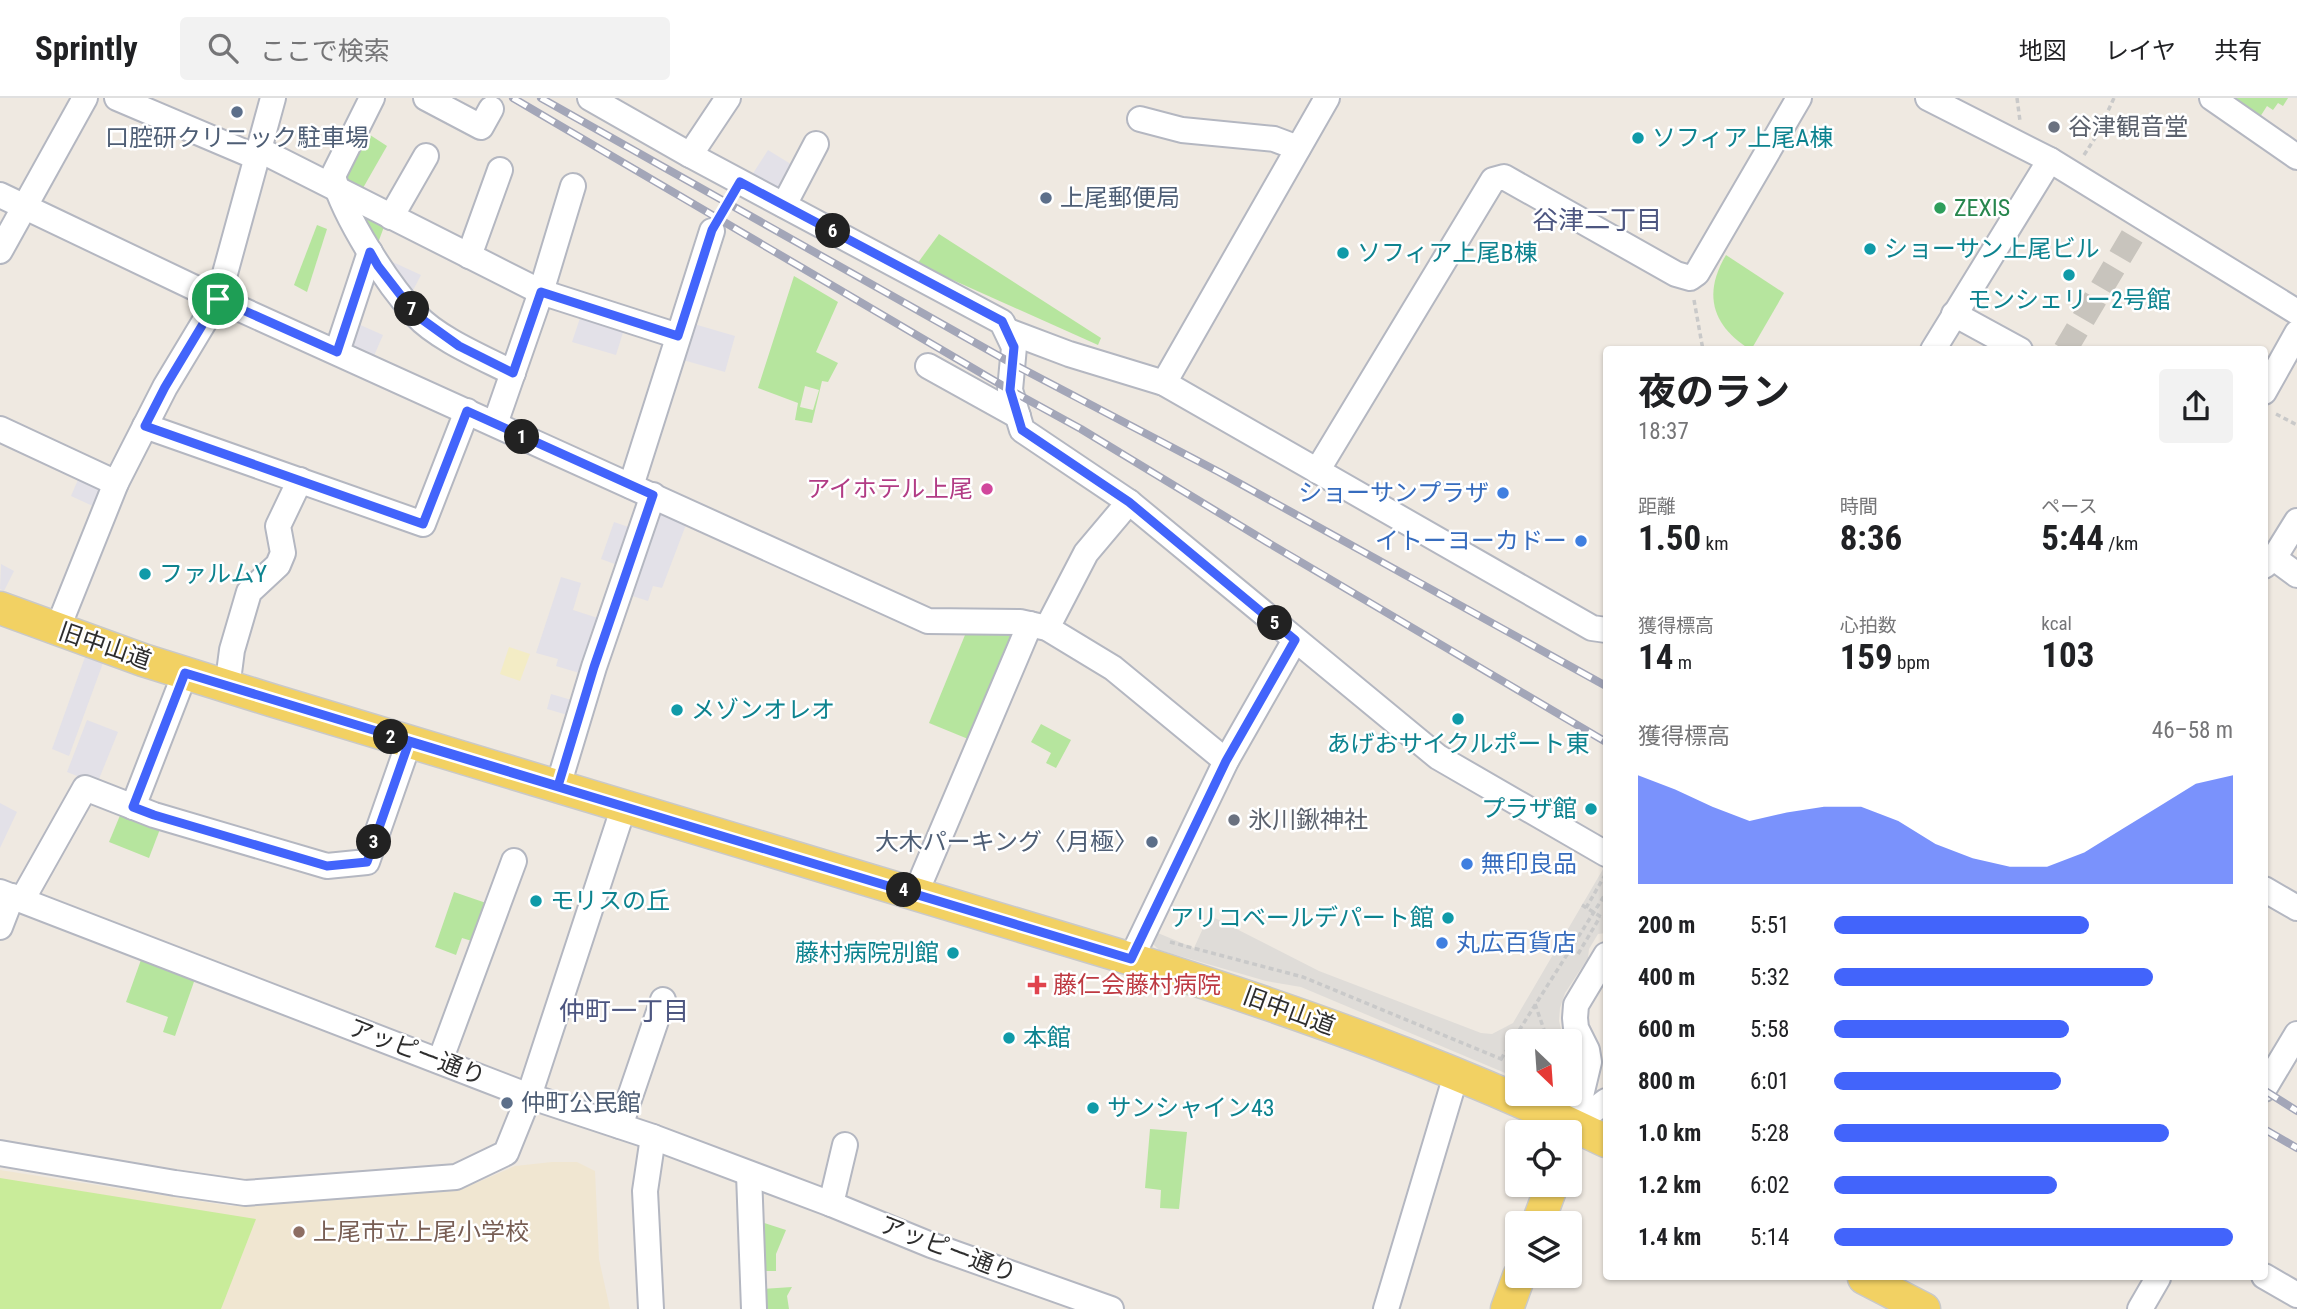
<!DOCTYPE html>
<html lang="ja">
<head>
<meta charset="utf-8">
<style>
  :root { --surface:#fff; --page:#f2f2f2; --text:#202124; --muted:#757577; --line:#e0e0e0; --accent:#4264fb }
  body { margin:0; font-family:"Roboto Condensed","Noto Sans JP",sans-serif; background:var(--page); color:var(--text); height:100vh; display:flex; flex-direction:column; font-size:26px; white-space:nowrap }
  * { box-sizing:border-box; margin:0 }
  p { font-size:23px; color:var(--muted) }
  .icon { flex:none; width:38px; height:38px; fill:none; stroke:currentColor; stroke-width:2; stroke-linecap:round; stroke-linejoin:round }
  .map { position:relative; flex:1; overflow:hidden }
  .sheet { position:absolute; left:1603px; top:248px; width:665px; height:934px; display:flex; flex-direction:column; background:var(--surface); border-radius:7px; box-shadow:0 2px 5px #0004 }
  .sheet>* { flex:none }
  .needle { width:46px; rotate:155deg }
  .buttons { position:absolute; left:1505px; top:931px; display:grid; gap:14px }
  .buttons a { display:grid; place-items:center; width:77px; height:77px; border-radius:7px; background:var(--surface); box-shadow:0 2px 5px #0004; font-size:35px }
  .pin { position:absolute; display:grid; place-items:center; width:60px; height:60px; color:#fff; margin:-30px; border:4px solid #fff; border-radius:50%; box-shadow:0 2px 7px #0007 }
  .km { position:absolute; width:35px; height:35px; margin:-18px; border-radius:50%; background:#222; color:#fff; font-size:19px; line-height:35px; text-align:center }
  .round { display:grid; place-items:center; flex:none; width:74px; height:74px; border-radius:7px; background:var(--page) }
  .overview { display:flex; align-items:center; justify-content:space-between; height:119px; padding:0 35px }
  h1 { font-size:38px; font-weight:700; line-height:52px }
  .figures { display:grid; grid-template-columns:repeat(3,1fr); gap:10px; height:119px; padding:7px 35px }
  .figures div { display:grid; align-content:center }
  .figures b { font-size:35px; font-weight:700 }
  .figures small { font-size:19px; font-weight:400 }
  .figures p { font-size:19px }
  .chart { height:196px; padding:14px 35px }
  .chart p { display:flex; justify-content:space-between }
  .chart svg { width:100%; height:126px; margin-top:7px; fill:var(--accent); opacity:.7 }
  ul { padding:0 35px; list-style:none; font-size:23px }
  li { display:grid; grid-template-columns:112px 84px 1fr; align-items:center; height:52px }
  li i { height:18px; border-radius:9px; background:var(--accent) }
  header { display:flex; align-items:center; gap:42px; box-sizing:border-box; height:98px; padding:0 35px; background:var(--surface); border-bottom:2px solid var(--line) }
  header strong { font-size:33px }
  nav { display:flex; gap:38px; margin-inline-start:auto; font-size:24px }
  .search { width:490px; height:63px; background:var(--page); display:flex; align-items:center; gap:18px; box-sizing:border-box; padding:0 24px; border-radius:7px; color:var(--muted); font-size:26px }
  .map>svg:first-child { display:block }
  .industrial { fill:#e3e1e8 }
  .education { fill:#f0e6d1 }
  .green { fill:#b6e59e; fill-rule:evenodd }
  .sand { fill:#f3ecc5 }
  .pitch { fill:#c9ec9a }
  .plaza { fill:#dfdcd8 }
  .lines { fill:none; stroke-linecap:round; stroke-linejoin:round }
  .minor-tunnel { stroke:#c8c4bd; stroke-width:24; stroke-dasharray:24 12; stroke-linecap:butt }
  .minor-casing { stroke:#b4b7c1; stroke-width:28 }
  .major-casing { stroke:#c9c9c9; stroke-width:35 }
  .path { stroke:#c9c9c9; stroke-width:3.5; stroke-dasharray:5 3.5; stroke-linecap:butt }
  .minor { stroke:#fff; stroke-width:24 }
  .major { stroke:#f2d163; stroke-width:32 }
  .rail-casing { stroke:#a3a6b8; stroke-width:8 }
  .rail { stroke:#fff; stroke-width:5; stroke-dasharray:16; stroke-linecap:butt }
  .path-bridge { stroke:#c9c9c9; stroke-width:3.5; stroke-dasharray:5 3.5; stroke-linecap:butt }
  .route-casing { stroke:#fff; stroke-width:14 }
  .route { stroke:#4264fb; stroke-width:9 }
  .service-dot { fill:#5c6f8a; stroke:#fff; stroke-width:2.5 }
  .worship-dot { fill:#6b7280; stroke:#fff; stroke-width:2.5 }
  .culture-dot { fill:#0f9aa8; stroke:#fff; stroke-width:2.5 }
  .leisure-dot { fill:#2e9e5b; stroke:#fff; stroke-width:2.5 }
  .hotel-dot { fill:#d1479c; stroke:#fff; stroke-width:2.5 }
  .shop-dot { fill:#3f7fe0; stroke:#fff; stroke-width:2.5 }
  .health-dot { fill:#e0444e; stroke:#fff; stroke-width:2.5 }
  .education-dot { fill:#8d6e63; stroke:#fff; stroke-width:2.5 }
  .labels { text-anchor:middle; stroke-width:5; stroke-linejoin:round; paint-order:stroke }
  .worship-label { font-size:24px; fill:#5b616d; stroke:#fff; text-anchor:start }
  .service-label { font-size:24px; fill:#4e5e75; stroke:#fff; text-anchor:start }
  .culture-label { font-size:24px; fill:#0d838f; stroke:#fff; text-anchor:start }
  .leisure-label { font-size:24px; fill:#27864d; stroke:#fff; text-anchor:start }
  .hotel-label { font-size:24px; fill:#b23c85; stroke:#fff; text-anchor:end }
  .shop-label { font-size:24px; fill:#366cbe; stroke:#fff; text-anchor:end }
  .street-label { font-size:24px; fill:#2e2e2e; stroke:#fff }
  .health-label { font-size:24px; fill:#be3a42; stroke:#fff; text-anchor:start }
  .education-label { font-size:24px; fill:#785e54; stroke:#fff; text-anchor:start }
  .neighbourhood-label { font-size:26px; fill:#4d5680; stroke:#fff }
</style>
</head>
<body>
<header>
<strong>Sprintly</strong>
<div class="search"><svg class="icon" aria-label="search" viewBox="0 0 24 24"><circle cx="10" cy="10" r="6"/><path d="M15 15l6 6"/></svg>ここで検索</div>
<nav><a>地図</a><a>レイヤ</a><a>共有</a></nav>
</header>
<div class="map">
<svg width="2297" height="1211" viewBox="0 0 2297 1211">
  <rect width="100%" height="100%" fill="#efe9e1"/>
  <g class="industrial">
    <path d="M768,52L794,68L779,94L752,77Z"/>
    <path d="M384,160L421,177L409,200Z"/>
    <path d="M582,214L625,228L616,257L572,244Z"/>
    <path d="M358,226L383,237L373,260L348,249Z"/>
    <path d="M694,226L735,238L725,274L683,262Z"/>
    <path d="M80,377L106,389L97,410L71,398Z"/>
    <path d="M656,411L687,424L662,490L653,488L648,503L626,496Z"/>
    <path d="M614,424L637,432L623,469L601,461Z"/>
    <path d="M1,466L14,473L4,493L0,491Z"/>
    <path d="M561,479L581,485L573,512L604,522L586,577L556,568L558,561L536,555Z"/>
    <path d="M85,559L103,565L69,658L52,651Z"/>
    <path d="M551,596L575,603L571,618L547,611Z"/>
    <path d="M87,622L118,634L97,686L67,674Z"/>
    <path d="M0,705L17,714L0,750Z"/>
  </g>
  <path class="education" d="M552,1064H577L595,1073L599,1161L610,1211H0V1072L231,1108L462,1091L515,1068Z"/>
  <g class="green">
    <path d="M2223,0H2288L2283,8L2278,5L2273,12L2267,8L2258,22Z"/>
    <path d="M367,35L387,48L359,97L341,79Z"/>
    <path d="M355,111L385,126L378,145Z"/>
    <path d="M317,127L327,131L307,194L294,187Z"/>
    <path d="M939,136L1101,240L1098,247L917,166Z"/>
    <path d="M1726,157L1784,195L1751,252C1713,229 1702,197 1726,157Z"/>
    <path d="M794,178L838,204L816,254L838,265L828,284L822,283L812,325L795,322L798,305L758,290ZM805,288L819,292L813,312L800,309Z"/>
    <path d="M965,537H1015L973,643L929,625Z"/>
    <path d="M1041,626L1071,642L1056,670L1046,665L1051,655L1031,644Z"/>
    <path d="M121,715L160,731L149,760L109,744Z"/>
    <path d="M454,794L489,806L475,844L462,840L456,857L435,849Z"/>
    <path d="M142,859L196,878L175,938L163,934L168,919L126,904Z"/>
    <path d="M1150,1031L1187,1034L1179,1111L1160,1110L1161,1092L1145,1090Z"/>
    <path d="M758,1123L786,1132L776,1156V1173H759Z"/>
    <path d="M792,1189L787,1198L789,1211H761L760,1191Z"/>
  </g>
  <path class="sand" d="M509,549L530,556L520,583L500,576Z"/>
  <path class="pitch" d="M0,1080L256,1121L221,1211H0Z"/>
  <path class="plaza" d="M1606,766V835L1598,836L1589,851L1588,860L1565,895L1560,910L1559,923L1564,943H1517V980L1301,889L1266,883L1159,852L1152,845L1153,833L1194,850L1209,817L1319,873L1481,935L1492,936L1513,925Z"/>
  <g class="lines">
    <path class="minor-tunnel" d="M2065,252L2143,120"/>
    <defs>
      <g id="minor">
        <path d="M117,0L256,59"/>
        <path d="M372,0L333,78C345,120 386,184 416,217C438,241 484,260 513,275"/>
        <path d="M426,0L481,29L491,11"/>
        <path d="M590,0L690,57L1002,224L1014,249L1010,292L1022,332L1129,404L1438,659L1606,756"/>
        <path d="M1928,0L2050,62L2297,214"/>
        <path d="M2212,0L2297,59"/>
        <path d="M1140,21L1182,32L1274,41L1298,50"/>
        <path d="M258,51L541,194L678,238"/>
        <path d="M690,57L728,0"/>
        <path d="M0,97L218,201L928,523L1020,524L1047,530L1113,570L1226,663"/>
        <path d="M784,107L816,46"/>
        <path d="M391,119L426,58"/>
        <path d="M0,153L85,0"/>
        <path d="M469,158L500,72"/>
        <path d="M1954,216L2020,252"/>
        <path d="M1008,233L1069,256L1164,285L1592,530L1606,532"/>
        <path d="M1933,252L2050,62"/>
        <path d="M337,254L370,154"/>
        <path d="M928,268L1018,318"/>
        <path d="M1164,285L1327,0"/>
        <path d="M2264,294L2297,235"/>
        <path d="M495,326L541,194L573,88"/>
        <path d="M145,328L423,426L467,313"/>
        <path d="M0,331L116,385"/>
        <path d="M1317,373L1493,82L1504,79L1676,176L1690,180L1697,175L1799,0"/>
        <path d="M631,388L712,133"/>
        <path d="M2274,460L2297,477"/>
        <path d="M2264,468L2274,460L2297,423"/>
        <path d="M1047,530L1086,455L1129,404"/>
        <path d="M57,532L116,385L165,289L218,201L273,0"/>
        <path d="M229,575L232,552L249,494L278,467L283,455L278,428L300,382"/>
        <path d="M558,688L594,569L653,397"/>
        <path d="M133,709L185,575"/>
        <path d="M923,778L1030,526"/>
        <path d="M2264,791L2297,810"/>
        <path d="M0,794L529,998L653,1039L831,1106L931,1147L1111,1211"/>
        <path d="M22,802L85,690L154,717L327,768L367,764L409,644"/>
        <path d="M0,829L12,798"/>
        <path d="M1131,861L1226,663L1295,542"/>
        <path d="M440,963L514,763"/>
        <path d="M2264,991L2297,936"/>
        <path d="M1574,1027L1589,964L1587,952L1576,930L1575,920L1576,907L1606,857"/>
        <path d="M1574,1027L1606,1003"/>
        <path d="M620,1028L663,902"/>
        <path d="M0,1055L175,1085L245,1095L456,1079L506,1055L529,998L624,708"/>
        <path d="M749,1076L754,1211"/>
        <path d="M831,1106L845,1047"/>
        <path d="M2264,1178L2297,1197"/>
        <path d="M651,1211L645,1093L653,1039"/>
        <path d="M1386,1211L1456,977"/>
        <path d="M2140,1211L2158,1180"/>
      </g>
      <g id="major">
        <path d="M0,510L143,562L271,602L1131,861C1293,912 1454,969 1606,1043"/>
        <path d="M1538,1125L1552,1087"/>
        <path d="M1864,1180L1924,1211"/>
        <path d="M1507,1211L1519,1178"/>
      </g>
    </defs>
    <use href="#minor" class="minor-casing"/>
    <use href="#major" class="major-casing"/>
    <g class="path">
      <path d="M2017,0L2020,23"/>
      <path d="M2084,57L2097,37L2114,0"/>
      <path d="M1694,202L1703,252"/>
      <path d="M2276,316L2297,327"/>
      <path d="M1586,810L1605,777"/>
      <path d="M1170,844L1303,879L1501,961L1517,966"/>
      <path d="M1578,856L1600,819"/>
      <path d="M1535,906L1548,943"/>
      <path d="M1501,961L1606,795"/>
    </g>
    <use href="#minor" class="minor"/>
    <use href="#major" class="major"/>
    <defs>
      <g id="rail">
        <path d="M513,0L1010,292L1081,331L1267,444L1606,644"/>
        <path d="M541,0L1013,266L1219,374L1606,588"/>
        <path d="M2264,992L2297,1013"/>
        <path d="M2264,1031L2297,1050"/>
      </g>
    </defs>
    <use href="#rail" class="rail-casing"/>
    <use href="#rail" class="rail"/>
    <path class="path-bridge" d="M1582,807L1606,822"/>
  </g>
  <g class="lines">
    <defs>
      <path id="route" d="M218,201L165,289L145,328L423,426L467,313L653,397L594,569L558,688L185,575L133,709L154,717L327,768L367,764L409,644L1131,861L1226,663L1295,542L1129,404L1022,332L1010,292L1014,249L1002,223L740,84L712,132L678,238L541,194L513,275L459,248L416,217L378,168L370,154L337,254L218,201"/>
    </defs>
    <use href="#route" class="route-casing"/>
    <use href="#route" class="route"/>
  </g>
  <g class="service-dot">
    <circle cx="237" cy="14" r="7"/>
    <circle cx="1046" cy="100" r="7"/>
    <circle cx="1152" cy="744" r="7"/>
    <circle cx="507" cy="1005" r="7"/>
  </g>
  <g class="worship-dot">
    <circle cx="2054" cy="29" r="7"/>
    <circle cx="1234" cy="722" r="7"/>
  </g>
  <g class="culture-dot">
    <circle cx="1638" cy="40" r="7"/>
    <circle cx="1870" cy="151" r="7"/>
    <circle cx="1343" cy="155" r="7"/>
    <circle cx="2069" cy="177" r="7"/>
    <circle cx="145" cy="476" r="7"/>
    <circle cx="677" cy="612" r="7"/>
    <circle cx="1458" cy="621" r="7"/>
    <circle cx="1591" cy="711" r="7"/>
    <circle cx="536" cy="803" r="7"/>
    <circle cx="1448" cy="820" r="7"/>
    <circle cx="953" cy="855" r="7"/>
    <circle cx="1009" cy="940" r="7"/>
    <circle cx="1093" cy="1010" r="7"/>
  </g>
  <circle class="leisure-dot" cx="1940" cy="110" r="7"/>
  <circle class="hotel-dot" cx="987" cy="391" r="7"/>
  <g class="shop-dot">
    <circle cx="1503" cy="395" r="7"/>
    <circle cx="1581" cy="443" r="7"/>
    <circle cx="1467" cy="766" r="7"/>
    <circle cx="1442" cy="845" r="7"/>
  </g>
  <path class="health-dot" d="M1033.5 876.5h7v7h7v7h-7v7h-7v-7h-7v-7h7z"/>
  <circle class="education-dot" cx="299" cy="1134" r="7"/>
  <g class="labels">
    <g class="worship-label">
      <text x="2068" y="37">谷津観音堂</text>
      <text x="1248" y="730">氷川鍬神社</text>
    </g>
    <g class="service-label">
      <text x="237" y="48" text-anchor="middle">口腔研クリニック駐車場</text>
      <text x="1060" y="108">上尾郵便局</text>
      <text x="1138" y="752" text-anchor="end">大木パーキング〈月極〉</text>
      <text x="521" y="1013">仲町公民館</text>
    </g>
    <g class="culture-label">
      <text x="1652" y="48">ソフィア上尾A棟</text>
      <text x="1884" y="159">ショーサン上尾ビル</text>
      <text x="1357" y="163">ソフィア上尾B棟</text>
      <text x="2069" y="210" text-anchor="middle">モンシェリー2号館</text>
      <text x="159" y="484">ファルムY</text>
      <text x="691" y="620">メゾンオレオ</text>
      <text x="1458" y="654" text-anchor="middle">あげおサイクルポート東</text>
      <text x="1577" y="719" text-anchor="end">プラザ館</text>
      <text x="550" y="811">モリスの丘</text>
      <text x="1434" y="828" text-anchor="end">アリコベールデパート館</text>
      <text x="939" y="863" text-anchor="end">藤村病院別館</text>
      <text x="1023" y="948">本館</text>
      <text x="1107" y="1018">サンシャイン43</text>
    </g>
    <g class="leisure-label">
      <text x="1954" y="118">ZEXIS</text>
    </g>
    <g class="hotel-label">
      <text x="973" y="399">アイホテル上尾</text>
    </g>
    <g class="shop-label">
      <text x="1489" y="403">ショーサンプラザ</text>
      <text x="1567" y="451">イトーヨーカドー</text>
      <text x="1481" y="774" text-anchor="start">無印良品</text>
      <text x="1456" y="853" text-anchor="start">丸広百貨店</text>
    </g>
    <g class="street-label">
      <text transform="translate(105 548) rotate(19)" y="8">旧中山道</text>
      <text transform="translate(1289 913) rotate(20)" y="8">旧中山道</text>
      <text transform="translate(417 954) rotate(21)" y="8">アッピー通り</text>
      <text transform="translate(948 1151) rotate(21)" y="8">アッピー通り</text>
    </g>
    <g class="health-label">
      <text x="1053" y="895">藤仁会藤村病院</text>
    </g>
    <g class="education-label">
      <text x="313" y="1142">上尾市立上尾小学校</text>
    </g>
    <g class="neighbourhood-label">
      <text x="1597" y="131">谷津二丁目</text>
      <text x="624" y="922">仲町一丁目</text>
    </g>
  </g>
</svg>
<div class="buttons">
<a><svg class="needle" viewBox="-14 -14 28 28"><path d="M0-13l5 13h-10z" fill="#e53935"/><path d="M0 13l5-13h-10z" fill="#757577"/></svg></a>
<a><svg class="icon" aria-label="locate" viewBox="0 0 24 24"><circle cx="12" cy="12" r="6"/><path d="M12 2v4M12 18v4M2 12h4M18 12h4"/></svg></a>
<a><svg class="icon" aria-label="layers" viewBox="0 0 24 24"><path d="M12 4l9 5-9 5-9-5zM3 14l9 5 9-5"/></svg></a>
</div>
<div class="pin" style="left:218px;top:201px;background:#1e9e55"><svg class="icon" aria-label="arrive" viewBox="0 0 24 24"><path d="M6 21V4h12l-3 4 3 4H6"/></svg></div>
<b class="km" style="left:522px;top:339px">1</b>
<b class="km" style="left:391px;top:639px">2</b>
<b class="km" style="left:374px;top:744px">3</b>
<b class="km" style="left:904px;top:792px">4</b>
<b class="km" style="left:1275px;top:525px">5</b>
<b class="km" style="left:833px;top:133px">6</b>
<b class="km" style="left:412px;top:211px">7</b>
<section class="sheet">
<div class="overview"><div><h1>夜のラン</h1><p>18:37</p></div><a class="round"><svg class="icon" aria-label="share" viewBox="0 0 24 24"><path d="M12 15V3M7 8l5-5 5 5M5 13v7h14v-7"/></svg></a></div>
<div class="figures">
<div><p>距離</p><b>1.50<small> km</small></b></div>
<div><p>時間</p><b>8:36</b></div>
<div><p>ペース</p><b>5:44<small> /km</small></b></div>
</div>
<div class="figures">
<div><p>獲得標高</p><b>14<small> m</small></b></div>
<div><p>心拍数</p><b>159<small> bpm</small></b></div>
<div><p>kcal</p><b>103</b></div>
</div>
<div class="chart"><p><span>獲得標高</span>46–58 m</p>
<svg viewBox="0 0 160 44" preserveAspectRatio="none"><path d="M0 44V6L10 11L20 17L30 22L40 19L50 17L60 17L70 22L80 30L90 35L100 38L110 38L120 33L130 25L140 17L150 9L160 6V44z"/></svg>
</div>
<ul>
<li><b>200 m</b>5:51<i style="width:64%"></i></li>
<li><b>400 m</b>5:32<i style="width:80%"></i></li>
<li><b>600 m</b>5:58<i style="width:59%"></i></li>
<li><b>800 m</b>6:01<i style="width:57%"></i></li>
<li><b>1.0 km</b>5:28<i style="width:84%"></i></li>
<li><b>1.2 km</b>6:02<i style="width:56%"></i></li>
<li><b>1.4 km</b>5:14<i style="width:100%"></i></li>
</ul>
</section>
</div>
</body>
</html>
